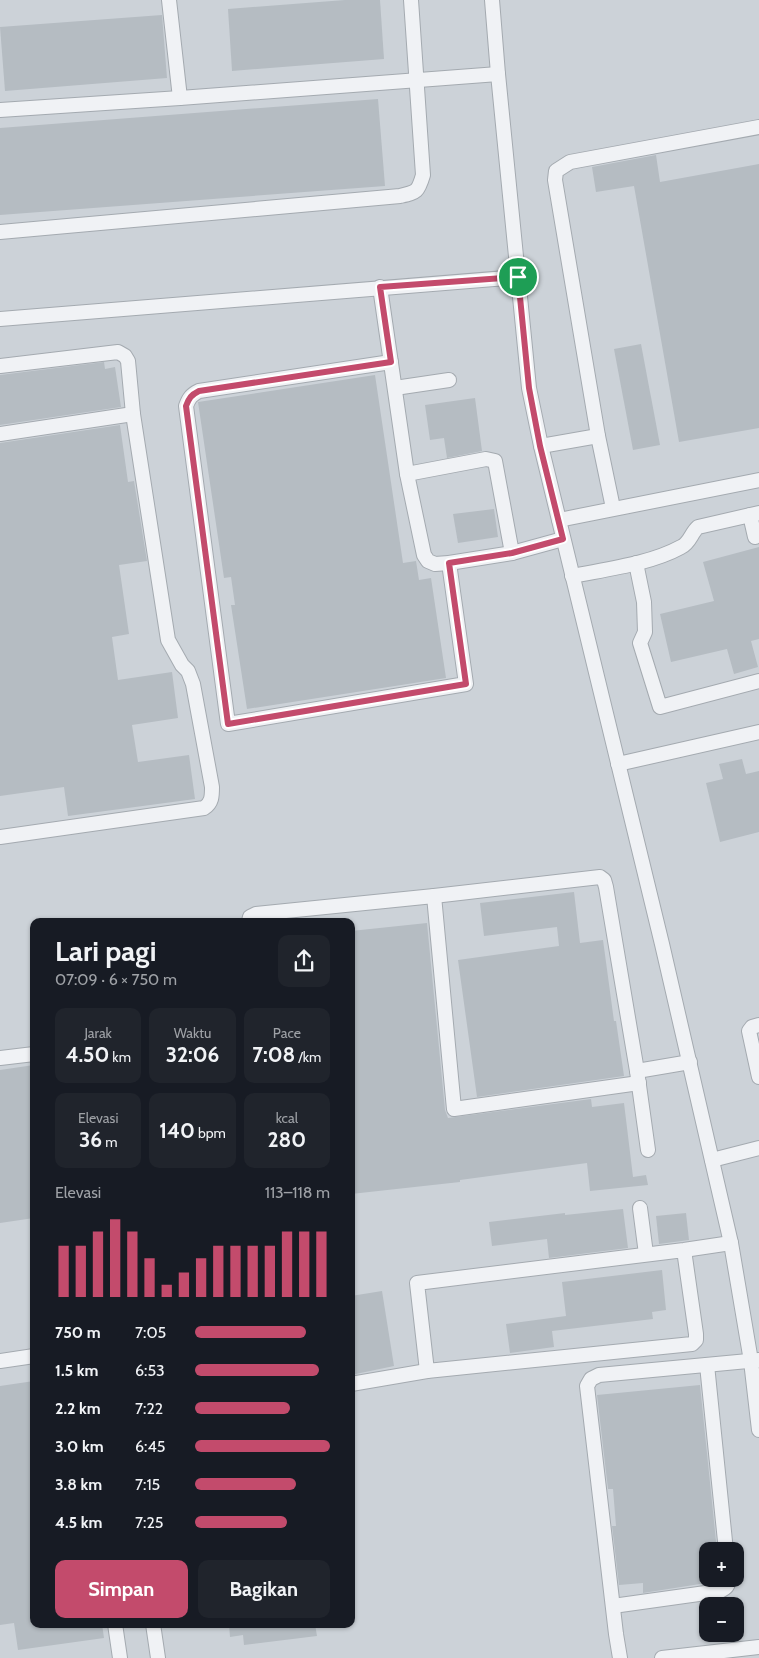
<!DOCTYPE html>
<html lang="id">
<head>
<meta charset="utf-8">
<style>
  :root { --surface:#171b24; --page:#20242c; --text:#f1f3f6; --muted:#9ea1a6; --accent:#c34b6c }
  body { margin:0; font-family:Cabin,sans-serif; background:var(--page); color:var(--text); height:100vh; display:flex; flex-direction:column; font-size:19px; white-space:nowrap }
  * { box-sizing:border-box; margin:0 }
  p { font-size:16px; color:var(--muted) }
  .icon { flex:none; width:28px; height:28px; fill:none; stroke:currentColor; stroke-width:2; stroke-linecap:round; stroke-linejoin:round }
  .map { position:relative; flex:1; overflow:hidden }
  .panel { position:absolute; left:30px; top:918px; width:325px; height:710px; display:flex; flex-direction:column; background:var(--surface); border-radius:10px; box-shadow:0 1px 4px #0004 }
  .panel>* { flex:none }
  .buttons { position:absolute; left:699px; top:1542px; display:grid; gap:10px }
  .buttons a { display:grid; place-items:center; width:45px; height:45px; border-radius:10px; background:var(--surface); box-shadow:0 1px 4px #0004; font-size:25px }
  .pin { position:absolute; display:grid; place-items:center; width:42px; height:42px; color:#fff; margin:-21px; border:2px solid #fff; border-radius:50%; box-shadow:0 1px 5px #0007 }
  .round { display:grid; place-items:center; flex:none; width:52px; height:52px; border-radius:10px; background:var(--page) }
  .summary { display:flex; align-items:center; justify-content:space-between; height:85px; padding:0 25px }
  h1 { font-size:28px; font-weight:800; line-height:38px }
  .figures { display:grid; grid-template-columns:repeat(3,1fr); gap:8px; height:85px; padding:5px 25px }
  .figures div { display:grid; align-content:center; border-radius:10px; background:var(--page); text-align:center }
  .figures b { font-size:21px; font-weight:800 }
  .figures small { font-size:14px; font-weight:400 }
  .figures p { font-size:14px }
  .chart { height:140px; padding:10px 25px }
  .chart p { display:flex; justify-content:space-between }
  .chart svg { width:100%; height:90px; margin-top:5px; stroke:var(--accent); stroke-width:6 }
  .action { display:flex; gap:10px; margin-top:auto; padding:10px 25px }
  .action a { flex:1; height:58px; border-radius:10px; background:var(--accent); color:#fff; font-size:20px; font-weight:800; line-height:58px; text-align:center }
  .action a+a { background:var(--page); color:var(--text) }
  ul { padding:0 25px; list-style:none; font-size:16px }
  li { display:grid; grid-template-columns:80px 60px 1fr; align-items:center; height:38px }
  li i { height:12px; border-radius:6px; background:var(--accent) }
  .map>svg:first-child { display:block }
  .built { fill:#ccd2d8; fill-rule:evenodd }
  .building { fill:#b5bcc2 }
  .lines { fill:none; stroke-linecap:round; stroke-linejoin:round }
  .minor-casing { stroke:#a4aab0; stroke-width:16 }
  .minor { stroke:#f0f2f5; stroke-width:14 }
  .route-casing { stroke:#fff; stroke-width:10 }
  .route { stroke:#c34b6c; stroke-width:6 }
</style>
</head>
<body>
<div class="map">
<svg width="759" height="1658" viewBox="0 0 759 1658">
  <rect width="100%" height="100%" fill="#dee2e6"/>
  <path class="built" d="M0,0H759V1658H0ZM34,921H351V1624H34ZM708,1551H735V1579H708ZM708,1606H735V1634H708Z"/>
  <g class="building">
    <path d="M345,0H380L384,59L232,71L228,9Z"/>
    <path d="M162,15L167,78L5,91L0,27Z"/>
    <path d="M378,99L385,186L0,215V128Z"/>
    <path d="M656,155L660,182L759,164V428L679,442L634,186L596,192L592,167Z"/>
    <path d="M641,344L660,445L633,450L614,349Z"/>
    <path d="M104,362L105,369L115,367L121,407L0,425V375Z"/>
    <path d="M375,375L403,563L416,561L419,580L431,578L446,678L247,709L231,605H235L231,577L224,578L198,402Z"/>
    <path d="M475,398L482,451L447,458L444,438L430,440L425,405Z"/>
    <path d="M120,425L128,482L134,481L147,561L119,565L129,634L112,637L118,680L172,672L178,718L132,725L138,762L189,755L195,799L68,816L64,787L0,796V443Z"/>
    <path d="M494,509L498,537L458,543L453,514Z"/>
    <path d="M759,547V639L751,641L758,667L734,674L727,649L671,662L660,614L714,601L703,562Z"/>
    <path d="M742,759L746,774L759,771V832L720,842L706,783L723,779L719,764Z"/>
    <path d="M574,892L580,943L603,940L614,1021H616L624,1076L477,1097L458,960L559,946L557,927L484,936L480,903Z"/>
    <path d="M427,923L445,1110L448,1118L591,1099L592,1107L624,1103L633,1177L646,1175L648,1185L590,1191L587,1163L460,1180V1182L351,1194V931Z"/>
    <path d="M34,1065V1218L0,1223V1070Z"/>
    <path d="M623,1209L628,1248L549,1258L547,1239L492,1246L489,1222L565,1213V1215Z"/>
    <path d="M686,1213L689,1240L659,1244L656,1216Z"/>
    <path d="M662,1270L666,1310L652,1312L653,1319L552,1331L554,1347L510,1353L506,1324L566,1316L562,1282Z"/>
    <path d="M382,1291L394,1366L351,1375V1296Z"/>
    <path d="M34,1381V1624H102L104,1638L18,1650L14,1623L0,1625V1386Z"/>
    <path d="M700,1385L717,1551H708V1579H719V1581L643,1593V1583L619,1585L612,1526H616L613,1489H608L597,1395Z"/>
    <path d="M229,1624H315L317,1636L244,1645L243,1635L230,1637Z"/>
  </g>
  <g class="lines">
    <defs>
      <g id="minor">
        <path d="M169,0L180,98"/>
        <path d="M492,0L498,74L529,388L541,446L662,944L731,1243L751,1361L759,1430"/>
        <path d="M0,110L180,98L498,74"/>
        <path d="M0,232L400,196C417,192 418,192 423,175L411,0"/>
        <path d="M380,287L407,474L424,555L428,561L435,564L449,563L512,553L563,539"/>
        <path d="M0,319L518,277"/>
        <path d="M391,362L199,391C191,395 189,398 186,406L228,724L466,684L449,563"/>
        <path d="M0,366L118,352L125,356L128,361L133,414L168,640L182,665L188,671L193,684L212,787C212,796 212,803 204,808L0,837"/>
        <path d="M395,388L449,380"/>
        <path d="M0,434L133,414"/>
        <path d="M541,446L598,436"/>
        <path d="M407,474L486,459L495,461L512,553"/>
        <path d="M613,508L598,436L555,180L556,171L570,162L759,127"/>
        <path d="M750,515L755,537"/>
        <path d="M559,520L759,480"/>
        <path d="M636,563L644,602L645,632L640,643L660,707L759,681"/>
        <path d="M572,576C607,569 650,564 681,547C690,543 691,533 698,527L759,513"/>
        <path d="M618,764L759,732"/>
        <path d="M434,896L454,1109L639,1083"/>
        <path d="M249,921L250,917L256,914L434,896L600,877L604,880L606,887L637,1071L648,1150"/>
        <path d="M759,1025L752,1027L749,1031L759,1077"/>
        <path d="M0,1058L34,1054"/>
        <path d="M637,1071L690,1062"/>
        <path d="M712,1160L759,1148"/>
        <path d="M640,1208L646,1254"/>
        <path d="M684,1250L696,1334V1340L692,1344L427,1371L417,1283L684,1250L731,1243"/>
        <path d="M0,1361L34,1356"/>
        <path d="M707,1365L726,1551"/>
        <path d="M351,1384L427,1371"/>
        <path d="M613,1606L720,1591C726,1588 729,1586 728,1579"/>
        <path d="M115,1624L120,1658"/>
        <path d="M153,1624L158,1658"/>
        <path d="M620,1658L616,1634L587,1386L591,1379L599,1375L759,1360"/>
        <path d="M662,1658L759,1647"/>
      </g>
    </defs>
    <use href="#minor" class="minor-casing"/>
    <use href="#minor" class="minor"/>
  </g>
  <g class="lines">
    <defs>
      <path id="route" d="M518,277L529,388L540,446L563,539L512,553L449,563L466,684L228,724L186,406C189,398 191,395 199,391L391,362L380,287Z"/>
    </defs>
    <use href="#route" class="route-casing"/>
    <use href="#route" class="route"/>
  </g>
</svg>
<div class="buttons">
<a>+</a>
<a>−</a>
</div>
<div class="pin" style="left:518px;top:277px;background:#1e9e55"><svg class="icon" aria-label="arrive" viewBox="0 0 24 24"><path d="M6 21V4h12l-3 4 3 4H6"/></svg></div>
<section class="panel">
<div class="summary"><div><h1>Lari pagi</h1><p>07:09 · 6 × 750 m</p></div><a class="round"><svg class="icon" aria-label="share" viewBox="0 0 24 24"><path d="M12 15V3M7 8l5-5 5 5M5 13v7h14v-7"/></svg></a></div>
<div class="figures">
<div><p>Jarak</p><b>4.50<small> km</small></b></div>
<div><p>Waktu</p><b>32:06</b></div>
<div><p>Pace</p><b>7:08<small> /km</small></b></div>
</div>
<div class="figures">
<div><p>Elevasi</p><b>36<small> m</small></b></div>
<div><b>140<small> bpm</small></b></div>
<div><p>kcal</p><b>280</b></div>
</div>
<div class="chart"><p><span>Elevasi</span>113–118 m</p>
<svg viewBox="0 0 160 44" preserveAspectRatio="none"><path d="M5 44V19M15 44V19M25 44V12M35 44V6M45 44V12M55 44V25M65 44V38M75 44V32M85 44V25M95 44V19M105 44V19M115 44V19M125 44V19M135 44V12M145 44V12M155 44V12"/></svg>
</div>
<ul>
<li><b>750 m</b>7:05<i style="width:82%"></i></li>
<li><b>1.5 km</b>6:53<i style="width:92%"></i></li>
<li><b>2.2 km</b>7:22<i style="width:70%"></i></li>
<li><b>3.0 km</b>6:45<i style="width:100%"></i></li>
<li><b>3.8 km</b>7:15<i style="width:75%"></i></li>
<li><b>4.5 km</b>7:25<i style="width:68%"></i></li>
</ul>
<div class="action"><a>Simpan</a><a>Bagikan</a></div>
</section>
</div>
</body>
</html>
